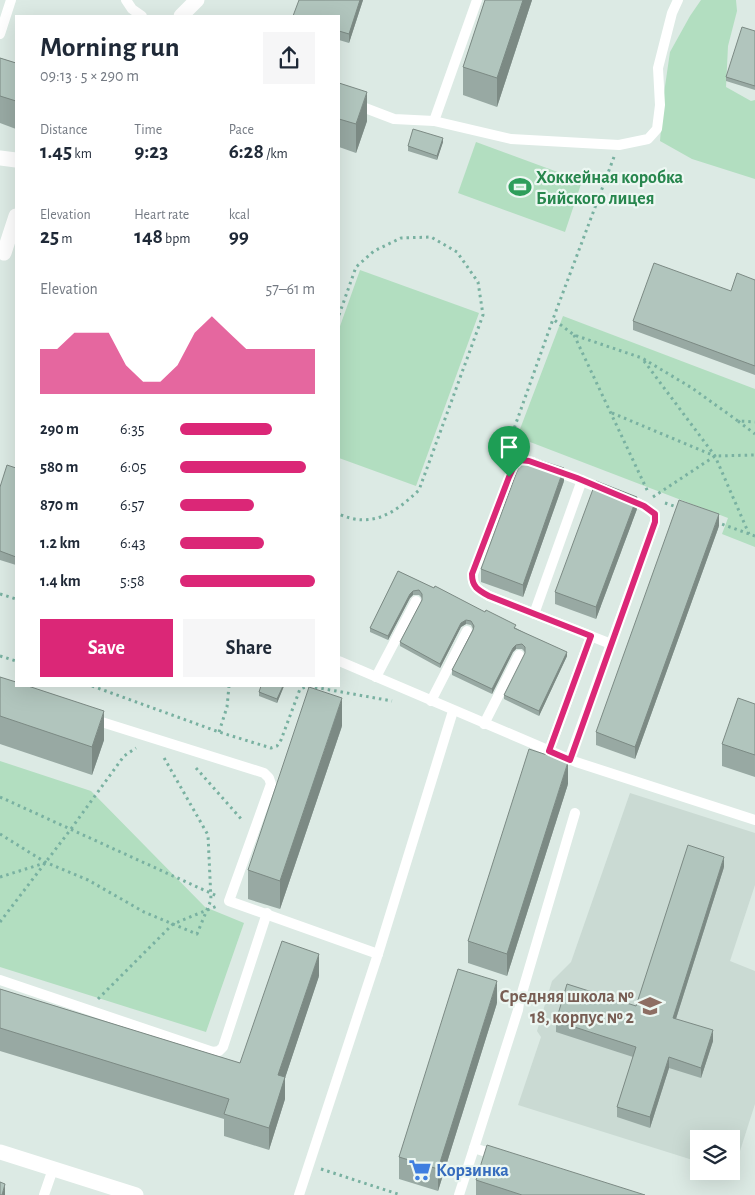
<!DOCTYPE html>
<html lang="en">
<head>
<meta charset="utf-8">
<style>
  :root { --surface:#fff; --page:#f6f6f7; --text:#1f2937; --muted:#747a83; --accent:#db2777 }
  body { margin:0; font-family:"Alegreya Sans",sans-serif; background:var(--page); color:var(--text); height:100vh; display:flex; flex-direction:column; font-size:19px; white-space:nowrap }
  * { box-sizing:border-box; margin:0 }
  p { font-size:16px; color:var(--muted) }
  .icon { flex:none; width:28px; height:28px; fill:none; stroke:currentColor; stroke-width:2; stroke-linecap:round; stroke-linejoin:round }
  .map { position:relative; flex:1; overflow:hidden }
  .side { position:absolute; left:15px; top:15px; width:325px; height:672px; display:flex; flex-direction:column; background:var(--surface); border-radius:0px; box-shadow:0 5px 20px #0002 }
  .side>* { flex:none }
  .controls { position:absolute; left:690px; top:1130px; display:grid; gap:10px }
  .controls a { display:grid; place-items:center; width:50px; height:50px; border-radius:0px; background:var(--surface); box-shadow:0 5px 20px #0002; font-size:25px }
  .pin { position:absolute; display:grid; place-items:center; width:42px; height:42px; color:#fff; margin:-51px -21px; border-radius:50% 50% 50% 0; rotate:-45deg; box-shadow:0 0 5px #0007 }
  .pin .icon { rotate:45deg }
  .round { display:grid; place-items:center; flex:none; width:52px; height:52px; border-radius:0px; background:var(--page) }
  .summary { display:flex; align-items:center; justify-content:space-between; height:85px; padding:0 25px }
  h1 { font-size:28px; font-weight:600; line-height:38px }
  .figures { display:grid; grid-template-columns:repeat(3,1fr); gap:8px; height:85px; padding:5px 25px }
  .figures div { display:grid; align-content:center }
  .figures b { font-size:21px; font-weight:600 }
  .figures small { font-size:14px; font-weight:400 }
  .figures p { font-size:14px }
  .chart { height:140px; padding:10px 25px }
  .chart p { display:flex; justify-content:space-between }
  .chart svg { width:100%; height:90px; margin-top:5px; fill:var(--accent); opacity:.7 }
  .cta { display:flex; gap:10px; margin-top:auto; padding:10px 25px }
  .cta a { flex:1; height:58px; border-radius:0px; background:var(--accent); color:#fff; font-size:20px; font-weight:600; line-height:58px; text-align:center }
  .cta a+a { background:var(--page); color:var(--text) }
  ul { padding:0 25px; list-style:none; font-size:16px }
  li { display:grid; grid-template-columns:80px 60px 1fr; align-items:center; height:38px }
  li i { height:12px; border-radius:6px; background:var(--accent) }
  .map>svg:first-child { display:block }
  .built { fill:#cadad3 }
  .green { fill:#b2dec0 }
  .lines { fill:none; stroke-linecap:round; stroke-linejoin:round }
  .path { stroke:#79b1a1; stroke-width:3; stroke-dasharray:2.5 4; stroke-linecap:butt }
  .lane { stroke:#fff; stroke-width:10 }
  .street { stroke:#fff; stroke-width:15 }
  .wall { fill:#98a9a3 }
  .shaded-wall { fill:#7c8a84 }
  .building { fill:#b1c5bd; stroke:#7c8a84 }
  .route-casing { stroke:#fff; stroke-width:10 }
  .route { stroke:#db2777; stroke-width:6 }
  .labels { text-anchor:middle; stroke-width:4.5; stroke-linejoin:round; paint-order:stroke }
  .leisure-label { font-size:18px; font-weight:bold; fill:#27864d; stroke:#ecf7f2; text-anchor:start }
  .education-label { font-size:18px; font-weight:bold; fill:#785e54; stroke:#ecf7f2; text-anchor:end }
  .shop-label { font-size:18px; font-weight:bold; fill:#366cbe; stroke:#ecf7f2; text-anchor:start }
</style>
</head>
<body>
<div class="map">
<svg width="755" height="1195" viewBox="0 0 755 1195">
  <rect width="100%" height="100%" fill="#dceae4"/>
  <path class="built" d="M630,793L755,833V885L730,961L755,971V1104L733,1173L729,1171H731V1139H699V1162L518,1105L541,1037L537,1031L552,981L571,962Z"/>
  <g class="green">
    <path d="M701,0H736L737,11L728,46L726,87L751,101L755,100V179L692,159L660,141L664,93L670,52L690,16Z"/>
    <path d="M476,142L582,181L565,232L458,193Z"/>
    <path d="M360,270L479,313L416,486L339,458V329Z"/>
    <path d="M563,316L755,389V547L722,534L728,518L517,437Z"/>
    <path d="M0,761L91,791L205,907L244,923L206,1032L0,967Z"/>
  </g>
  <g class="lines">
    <g class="path">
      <path d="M614,157L553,319L574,335L642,358L692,388L738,421L755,422"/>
      <path d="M339,315L356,267L374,251L401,238L431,237L457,252L478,282L483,315L419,490C395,513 372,529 339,514"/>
      <path d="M574,335L648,492"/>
      <path d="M644,361L715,456L749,534"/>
      <path d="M612,413L715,456"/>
      <path d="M738,421L755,434"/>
      <path d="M522,445L510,440L553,319"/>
      <path d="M653,497L715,456L755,455"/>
      <path d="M665,503L680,508"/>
      <path d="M716,522L755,536"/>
      <path d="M0,594L16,599"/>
      <path d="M0,656L16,661"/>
      <path d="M92,686L219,732L271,748L277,746L281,740L300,689L308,686L392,701"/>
      <path d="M219,732L227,707L229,686"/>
      <path d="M196,768L243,821"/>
      <path d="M0,797L217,896"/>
      <path d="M0,834L45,862L88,880L144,912L197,934L211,900L208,835L163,756"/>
      <path d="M0,877L45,863"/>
      <path d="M0,922L71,829L124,756L136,748"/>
      <path d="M98,999L173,924L217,906"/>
      <path d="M321,1169L401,1195"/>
    </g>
    <g class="lane">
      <path d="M126,0L132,9L142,16"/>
      <path d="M0,34L11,0"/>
      <path d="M339,98L394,119L434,121L511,139L619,145L648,139L657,129L660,105L658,68L672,13L678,0"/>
      <path d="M434,121L477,0"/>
      <path d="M533,462L520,460L514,466L473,574C472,587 478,590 489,596L611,644"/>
      <path d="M551,469L607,491"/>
      <path d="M534,614L582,480"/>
      <path d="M339,661L576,762L755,820"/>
      <path d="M376,677L416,601"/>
      <path d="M431,701L467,631"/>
      <path d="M92,719L264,773L269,778L271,784L229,901L378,954"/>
      <path d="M484,724L519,655"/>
      <path d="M549,751L591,636"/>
      <path d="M569,760L655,522V515C646,506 637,502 626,498"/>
      <path d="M0,980L213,1052L219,1051L223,1047L267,913"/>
      <path d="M474,1148L518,1010L519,1003L575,813"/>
      <path d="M44,1195L53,1169"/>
      <path d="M299,1195L378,954L453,711"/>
      <path d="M459,1195L474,1148L498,1156"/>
    </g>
    <g class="street">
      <path d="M181,16L197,0"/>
      <path d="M0,158L16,160"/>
      <path d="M4,253L16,216"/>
      <path d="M0,1152L136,1195"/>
    </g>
  </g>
  <g class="wall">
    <path d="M299,0H363L349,43L339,40V16Z"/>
    <path d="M485,0H532L497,107L463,95V67Z"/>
    <path d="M755,31V90L726,81V77Z"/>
    <path d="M0,58L16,63V129L0,123Z"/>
    <path d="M339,83L367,121L356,153L339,147Z"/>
    <path d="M443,142L437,160L408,151V146Z"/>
    <path d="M755,280V375L633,330V321L731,291Z"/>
    <path d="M16,468V565L0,560V487Z"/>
    <path d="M564,481L523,597L481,582V569Z"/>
    <path d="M637,509L596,619L555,604V592Z"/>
    <path d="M719,526L635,759L596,745V732Z"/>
    <path d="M398,571L516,628L567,656L539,716L504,699V695L525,654V652L522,649H516L513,652L492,694L452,675V670L473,629L471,625L466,624L461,627L440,668L400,646V642L422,600V598L419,595H413L410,598L388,640L370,632V628Z"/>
    <path d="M0,677L104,740L92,775L0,744Z"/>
    <path d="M284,686L277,703L259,696V692Z"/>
    <path d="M755,704V777L722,766V744Z"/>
    <path d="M342,726L280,909L248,899V870Z"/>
    <path d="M568,784L507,976L468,963V941Z"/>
    <path d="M724,867L676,1019L713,1041L701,1078L669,1068L650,1128L617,1117V1107L633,1057L556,1032V1021L636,1006Z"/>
    <path d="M319,976L285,1078V1099L269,1150L224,1136V1119L0,1051V989L240,1063Z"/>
    <path d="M497,1003L438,1191L399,1179V1157Z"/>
    <path d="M476,1180L645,1195H476Z"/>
  </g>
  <g class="shaded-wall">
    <path d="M360,0H363L349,43V34Z"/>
    <path d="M523,0H532L497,107V78Z"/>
    <path d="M367,92V121L356,153V124Z"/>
    <path d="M443,138V142L437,160V156Z"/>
    <path d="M564,468V481L523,597V585Z"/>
    <path d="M637,497V509L596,619V607Z"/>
    <path d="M719,514V526L635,759V747Z"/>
    <path d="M413,591V595L410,598L388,640V636L410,594Z"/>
    <path d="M466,620V624L461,627L440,668V664L461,623Z"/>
    <path d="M516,645V649L513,652L492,694V689L513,648Z"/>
    <path d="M567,652V656L539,716V711Z"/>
    <path d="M283,686H284L277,703V699Z"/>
    <path d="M342,698V726L280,909V881Z"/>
    <path d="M104,711V740L92,775V747Z"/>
    <path d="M568,762V784L507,976V954Z"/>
    <path d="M724,857V867L673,1028V1018Z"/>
    <path d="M319,954V976L285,1078V1099L269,1150V1128L278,1075Z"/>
    <path d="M497,981V1003L438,1191V1169Z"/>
    <path d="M713,1030V1041L701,1078V1068Z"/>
    <path d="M669,1057V1068L650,1128V1117Z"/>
    <path d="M5,1184V1195H2Z"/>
  </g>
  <g class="building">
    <path d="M299,0H360L349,34L339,31V16H293Z"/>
    <path d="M485,0H523L497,78L463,67Z"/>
    <path d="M742,27L755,31V86L726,77Z"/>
    <path d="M0,58L16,63V101L0,96Z"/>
    <path d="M339,83L367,92L356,124L339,119Z"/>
    <path d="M413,129L443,138L437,156L408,146Z"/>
    <path d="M654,263L731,291L737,273L755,280V366L633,321Z"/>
    <path d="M523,455L564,468L523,585L481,569Z"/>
    <path d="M7,465L16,468V557L0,551V487Z"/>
    <path d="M596,481L637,497L596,607L555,592Z"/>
    <path d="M679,500L719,514L635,747L596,732Z"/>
    <path d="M398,571L434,588L435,586L485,612L486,610L516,625L514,628L567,652L539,711L504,695L525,653V647L522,644L516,645L513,648L492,689L452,670L473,630L474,626L471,621L466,620L461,623L440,664L400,642L422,600V594L419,590L413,591L410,594L388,636L370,628Z"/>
    <path d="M0,677L16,682V686H28L104,711L92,747L0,716Z"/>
    <path d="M261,686H283L277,699L259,692Z"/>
    <path d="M309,687L342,698L280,881L248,870Z"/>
    <path d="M738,698L755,704V755L722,744Z"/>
    <path d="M529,749L568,762L507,954L468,941Z"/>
    <path d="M688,845L724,857L673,1018L713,1030L701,1068L669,1057L650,1117L617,1107L636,1047L556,1021L567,984L636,1006Z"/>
    <path d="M282,941L319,954L278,1075L285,1077L269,1128L224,1114L229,1099L0,1028V989L240,1063Z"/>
    <path d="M458,969L497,981L438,1169L399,1157Z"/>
    <path d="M487,1145L645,1195H522L476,1180Z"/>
    <path d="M0,1182L5,1184L2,1195H0Z"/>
  </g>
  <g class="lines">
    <defs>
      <path id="route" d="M520,460L529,461L577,478L644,506L655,514V522L570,760L549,751L591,636L489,596C478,590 472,587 472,574L509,477L514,466Z"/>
    </defs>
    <use href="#route" class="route-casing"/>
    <use href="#route" class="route"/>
  </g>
  <defs>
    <symbol id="stadium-bare" viewBox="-9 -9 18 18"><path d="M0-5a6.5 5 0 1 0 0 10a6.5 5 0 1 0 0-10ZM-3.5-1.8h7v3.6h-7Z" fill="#2e9e5b" stroke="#ecf7f2" stroke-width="2.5" paint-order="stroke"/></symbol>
    <symbol id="school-bare" viewBox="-9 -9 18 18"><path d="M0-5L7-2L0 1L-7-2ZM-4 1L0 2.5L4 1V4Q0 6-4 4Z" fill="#8d6e63" stroke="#ecf7f2" stroke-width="2.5" paint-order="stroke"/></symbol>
    <symbol id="supermarket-bare" viewBox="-9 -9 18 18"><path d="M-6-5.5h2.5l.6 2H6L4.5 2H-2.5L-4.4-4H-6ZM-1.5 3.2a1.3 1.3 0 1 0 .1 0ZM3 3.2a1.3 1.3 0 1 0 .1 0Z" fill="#3f7fe0" stroke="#ecf7f2" stroke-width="2.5" paint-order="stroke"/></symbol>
  </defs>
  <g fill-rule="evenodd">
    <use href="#stadium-bare" x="504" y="171" width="32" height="32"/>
    <use href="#school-bare" x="634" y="990" width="32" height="32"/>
    <use href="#supermarket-bare" x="404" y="1154" width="32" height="32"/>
  </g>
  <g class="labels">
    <g class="leisure-label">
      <text x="536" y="183">Хоккейная коробка<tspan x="536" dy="21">Бийского лицея</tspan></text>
    </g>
    <g class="education-label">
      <text x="634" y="1002">Средняя школа №<tspan x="634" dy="21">18, корпус № 2</tspan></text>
    </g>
    <g class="shop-label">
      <text x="436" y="1176">Корзинка</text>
    </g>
  </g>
</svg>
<div class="controls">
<a><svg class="icon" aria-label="layers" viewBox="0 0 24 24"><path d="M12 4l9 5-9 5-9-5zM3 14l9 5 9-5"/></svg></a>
</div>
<div class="pin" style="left:509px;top:477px;background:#1e9e55"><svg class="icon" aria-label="arrive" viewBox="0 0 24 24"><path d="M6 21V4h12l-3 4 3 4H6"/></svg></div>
<section class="side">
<div class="summary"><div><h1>Morning run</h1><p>09:13 · 5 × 290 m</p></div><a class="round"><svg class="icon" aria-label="share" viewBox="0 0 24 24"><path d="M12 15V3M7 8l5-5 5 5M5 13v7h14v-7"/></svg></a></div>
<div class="figures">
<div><p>Distance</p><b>1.45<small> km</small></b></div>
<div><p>Time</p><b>9:23</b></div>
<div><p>Pace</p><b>6:28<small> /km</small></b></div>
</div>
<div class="figures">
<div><p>Elevation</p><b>25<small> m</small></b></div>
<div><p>Heart rate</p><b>148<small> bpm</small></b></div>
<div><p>kcal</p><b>99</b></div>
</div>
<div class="chart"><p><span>Elevation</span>57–61 m</p>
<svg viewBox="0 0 160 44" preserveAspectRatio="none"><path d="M0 44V22L10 22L20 14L30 14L40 14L50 30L60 38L70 38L80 30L90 14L100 6L110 14L120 22L130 22L140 22L150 22L160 22V44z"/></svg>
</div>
<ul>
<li><b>290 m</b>6:35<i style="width:68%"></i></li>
<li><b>580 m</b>6:05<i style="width:93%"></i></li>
<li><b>870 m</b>6:57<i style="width:55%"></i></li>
<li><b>1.2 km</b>6:43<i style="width:62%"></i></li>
<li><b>1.4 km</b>5:58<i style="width:100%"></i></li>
</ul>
<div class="cta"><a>Save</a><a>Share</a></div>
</section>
</div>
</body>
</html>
